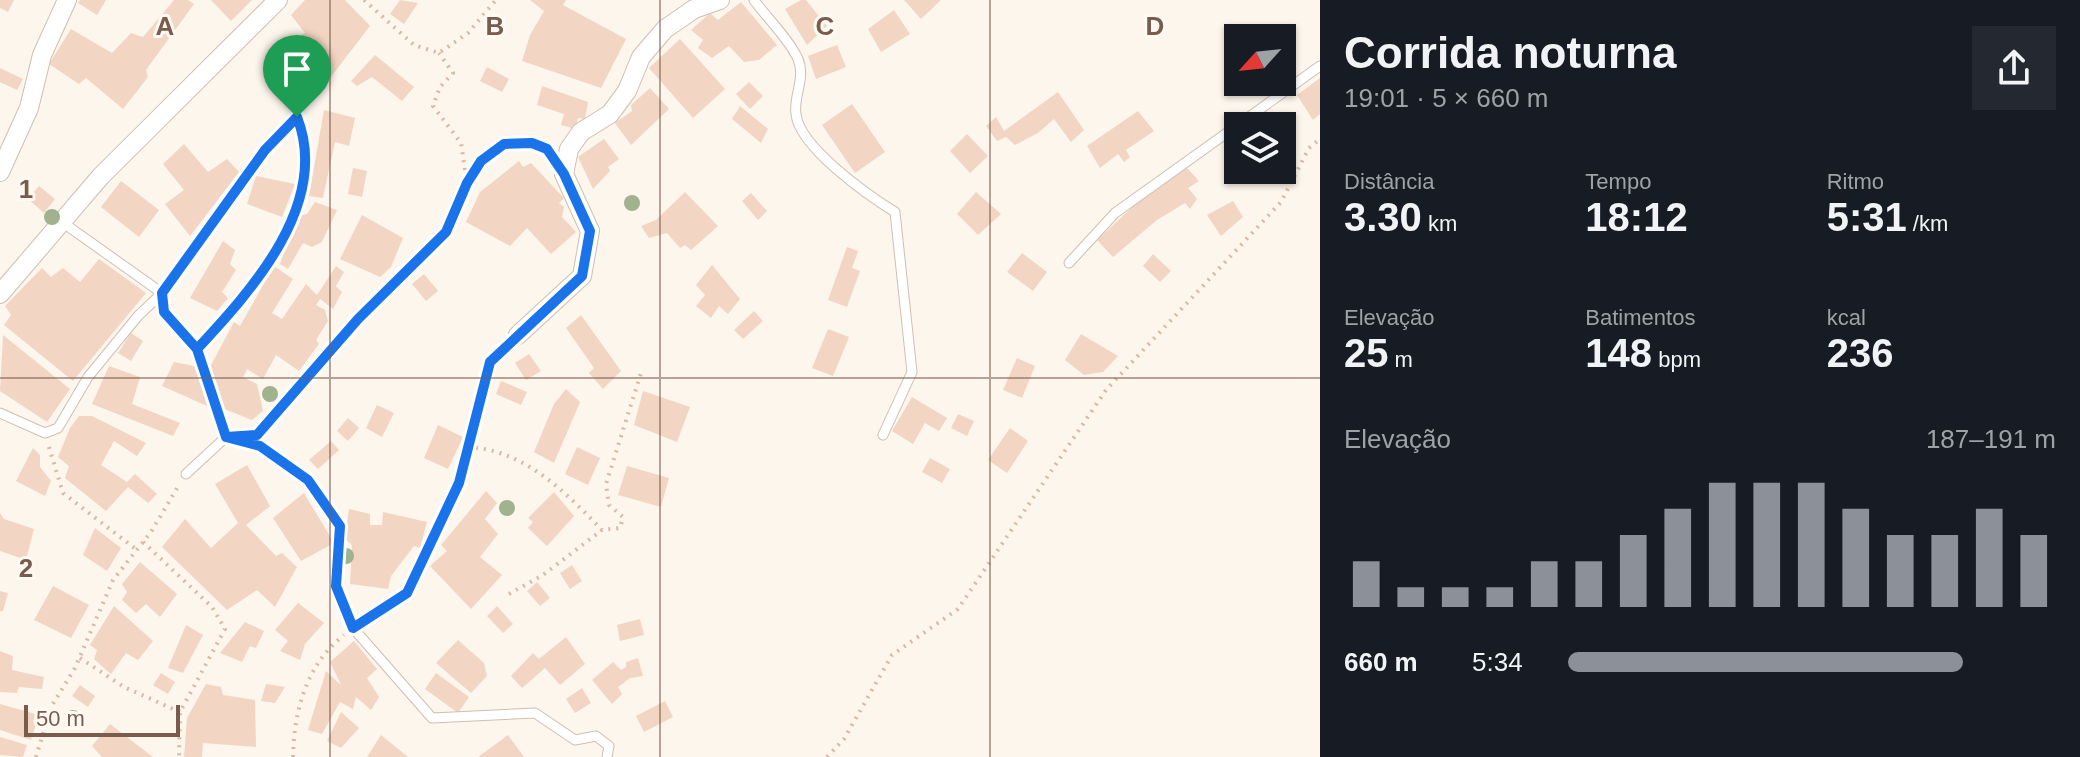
<!DOCTYPE html>
<html lang="pt">
<head>
<meta charset="utf-8">
<style>
  :root { --surface:#171b24; --page:#242831; --text:#f1f3f6; --muted:#9ea1a6; --accent:#8c9099 }
  body { margin:0; font-family:Helvetica,sans-serif; background:var(--page); color:var(--text); height:100vh; display:flex; flex-direction:column; font-size:30px; white-space:nowrap }
  * { box-sizing:border-box; margin:0 }
  p { font-size:26px; color:var(--muted) }
  .icon { flex:none; width:44px; height:44px; fill:none; stroke:currentColor; stroke-width:2; stroke-linecap:round; stroke-linejoin:round }
  .map { position:relative; flex:1; overflow:hidden }
  .drawer { display:flex; flex-direction:column; background:var(--surface); width:760px }
  .drawer>* { flex:none }
  .needle { width:52px; rotate:243deg }
  .tools { position:absolute; left:1224px; top:24px; display:grid; gap:16px }
  .tools a { display:grid; place-items:center; width:72px; height:72px; border-radius:0px; background:var(--surface); box-shadow:0 2px 6px #0004; font-size:40px }
  .scale { position:absolute; left:24px; bottom:20px; width:156px; box-sizing:border-box; padding-left:8px; border:4px solid #7a5c4d; border-top:0; font-size:22px; line-height:28px; white-space:nowrap; color:#7a5c4d; -webkit-text-stroke:6px #fffaf3; paint-order:stroke }
  .pin { position:absolute; display:grid; place-items:center; width:68px; height:68px; color:#fff; margin:-82px -34px; border-radius:50% 50% 50% 0; rotate:-45deg; box-shadow:0 0 8px #0007 }
  .pin .icon { rotate:45deg }
  .round { display:grid; place-items:center; flex:none; width:84px; height:84px; border-radius:0px; background:var(--page) }
  .headline { display:flex; align-items:center; justify-content:space-between; height:136px; padding:0 24px }
  h1 { font-size:44px; font-weight:600; line-height:60px }
  .metrics { display:grid; grid-template-columns:repeat(3,1fr); gap:12px; height:136px; padding:8px 24px }
  .metrics div { display:grid; align-content:center }
  .metrics b { font-size:40px; font-weight:600 }
  .metrics small { font-size:22px; font-weight:400 }
  .metrics p { font-size:22px }
  .chart { height:224px; padding:16px 24px }
  .chart p { display:flex; justify-content:space-between }
  .chart svg { width:100%; height:144px; margin-top:8px; stroke:var(--accent); stroke-width:6 }
  ul { padding:0 24px; list-style:none; font-size:26px }
  li { display:grid; grid-template-columns:128px 96px 1fr; align-items:center; height:60px }
  li i { height:20px; border-radius:10px; background:var(--accent) }
  main { display:flex; flex:1; min-height:0 }
  .map>svg:first-child { display:block }
  .building { fill:#f3d5c3 }
  .lines { fill:none; stroke-linecap:round; stroke-linejoin:round }
  .service-casing { stroke:#d1beb0; stroke-width:11 }
  .minor-casing { stroke:#d1beb0; stroke-width:20 }
  .path { stroke:#d9b8a5; stroke-width:4; stroke-dasharray:2 6; stroke-linecap:butt }
  .service { stroke:#fff; stroke-width:9 }
  .minor { stroke:#fff; stroke-width:18 }
  .tree { fill:#a0b28e }
  .route-casing { stroke:#fff; stroke-width:16 }
  .route { stroke:#1a73e8; stroke-width:10 }
  .grid { fill:none; stroke:#7a5c4d; stroke-width:2; stroke-opacity:0.55 }
  .grid-label { font-size:26px; text-anchor:middle; font-weight:bold; fill:#7a5c4d; stroke:#fffaf3; stroke-width:6; stroke-linejoin:round; paint-order:stroke }
</style>
</head>
<body>
<main>
<div class="map">
<svg width="1320" height="757" viewBox="0 0 1320 757">
  <rect width="100%" height="100%" fill="#fdf6ec"/>
  <g class="building">
    <path d="M0,0H14L8,12L0,8Z"/>
    <path d="M80,0H106L97,15L78,3Z"/>
    <path d="M174,0H188L194,4L146,70L148,77L123,109L86,78L79,84L49,64L71,29L112,53L131,33L143,37Z"/>
    <path d="M211,0H252L231,21Z"/>
    <path d="M305,0H345L370,26L330,78L325,73L310,86L313,93L301,99L286,78L297,68L293,59L300,56L290,42L305,33L291,15Z"/>
    <path d="M400,0L418,3L404,24L390,14Z"/>
    <path d="M530,0H566L563,5L626,39L601,88L522,61L530,35L544,11Z"/>
    <path d="M801,0H806L827,26L807,45L785,9Z"/>
    <path d="M904,0H941L921,19Z"/>
    <path d="M741,2L777,45L759,60L744,62L729,46L712,58L698,48L703,40L691,30L710,13L718,20Z"/>
    <path d="M894,10L910,34L881,52L868,29Z"/>
    <path d="M680,39L725,89L693,118L649,68Z"/>
    <path d="M837,45L846,67L816,79L808,56Z"/>
    <path d="M375,55L414,87L402,101L372,77L357,86L351,81Z"/>
    <path d="M487,67L509,79L502,92L480,81Z"/>
    <path d="M0,68L23,79L17,90L0,82Z"/>
    <path d="M1320,78V114L1313,120L1297,95Z"/>
    <path d="M749,82L763,96L750,109L736,94Z"/>
    <path d="M542,86L588,102L585,119L578,118L575,129L561,125L564,114L537,105Z"/>
    <path d="M650,88L669,109L631,145L615,123L632,111L631,105Z"/>
    <path d="M1058,92L1084,130L1071,142L1054,119L1038,133L1015,145L1006,137L997,141L986,126L996,117L1004,131Z"/>
    <path d="M852,104L885,152L855,173L822,125Z"/>
    <path d="M740,106L768,129L761,143L732,119Z"/>
    <path d="M324,110L355,118L349,146L335,142L323,198L309,196Z"/>
    <path d="M1138,111L1154,131L1126,150L1130,157L1124,162L1118,154L1100,168L1087,146Z"/>
    <path d="M967,134L988,156L970,173L950,151Z"/>
    <path d="M604,139L619,159L608,167L610,171L593,189L578,157Z"/>
    <path d="M184,144L208,172L227,159L239,172L190,236L165,204L184,190L163,164Z"/>
    <path d="M519,161L523,167L531,163L564,198L559,203L564,207L562,217L576,232L551,254L527,228L510,246L466,222L480,192Z"/>
    <path d="M353,168L367,171L362,197L348,194Z"/>
    <path d="M1187,168L1199,181L1188,188L1197,199L1190,209L1185,203L1157,220L1113,257L1097,240L1140,200Z"/>
    <path d="M256,176L295,184L282,217L247,204Z"/>
    <path d="M121,181L159,210L139,237L101,207Z"/>
    <path d="M39,186L55,199L44,213L28,199Z"/>
    <path d="M685,192L718,226L691,250L685,245L680,248L667,233L649,238L641,226L656,220Z"/>
    <path d="M976,192L1001,214L978,235L957,214Z"/>
    <path d="M751,193L767,211L758,220L742,201Z"/>
    <path d="M1233,201L1243,217L1221,236L1207,215Z"/>
    <path d="M315,202L337,210L322,242L312,247L303,243L288,269L280,264L291,233L301,215L307,214Z"/>
    <path d="M362,215L403,238L391,267L380,277L340,259Z"/>
    <path d="M223,241L235,250L230,264L236,270L222,292L228,298L217,311L190,298Z"/>
    <path d="M847,247L858,251L852,268L860,271L847,307L828,300Z"/>
    <path d="M1022,253L1047,272L1033,291L1007,272Z"/>
    <path d="M1153,254L1171,271L1160,282L1143,266Z"/>
    <path d="M99,259L146,293L73,381L4,325L11,315L5,306L42,268L51,277L63,268L80,282Z"/>
    <path d="M712,265L740,299L728,314L719,306L711,318L696,306L705,295L696,285Z"/>
    <path d="M274,266L293,279L272,313L282,319L306,284L317,295L336,266L344,272L336,286L342,292L333,309L320,299L316,305L325,310L328,321L316,340L319,344L299,371L276,355L263,379L247,369L243,377L257,384L263,411L252,420L222,408L210,367L234,322L240,326Z"/>
    <path d="M424,274L438,291L426,301L412,284Z"/>
    <path d="M754,311L763,321L743,339L734,330Z"/>
    <path d="M581,315L621,371L603,389L589,373L594,368L566,328Z"/>
    <path d="M828,329L849,337L833,376L812,368Z"/>
    <path d="M131,333L143,341L131,361L118,353Z"/>
    <path d="M1081,334L1118,356L1103,372L1084,375L1065,360Z"/>
    <path d="M3,335L70,389L47,422L0,391Z"/>
    <path d="M529,354L541,371L526,380L515,363Z"/>
    <path d="M1017,358L1035,366L1022,398L1003,390Z"/>
    <path d="M174,362L194,366L201,377L207,406L162,386Z"/>
    <path d="M109,366L140,377L132,404L180,423L173,436L92,404Z"/>
    <path d="M501,381L527,392L521,405L496,394Z"/>
    <path d="M566,389L580,402L554,463L534,452L554,404Z"/>
    <path d="M643,391L690,407L677,442L634,425Z"/>
    <path d="M912,397L947,418L939,431L925,423L913,444L892,431Z"/>
    <path d="M377,405L394,413L382,437L366,428Z"/>
    <path d="M958,414L974,421L967,436L951,428Z"/>
    <path d="M79,416H92L146,443L137,456L114,441L101,465L127,482L135,474L157,494L148,503L128,487L106,511L65,478L69,466L58,457L70,428Z"/>
    <path d="M348,418L359,428L348,441L337,431Z"/>
    <path d="M438,425L463,437L448,469L424,458Z"/>
    <path d="M1010,428L1028,441L1007,473L988,460Z"/>
    <path d="M331,441L339,450L318,469L309,460Z"/>
    <path d="M577,447L600,458L588,485L565,474Z"/>
    <path d="M33,448L40,455V467L51,481L45,496L16,481Z"/>
    <path d="M930,458L950,469L942,483L922,472Z"/>
    <path d="M247,465L270,506L246,525L276,556L282,553L297,567L275,607L257,590L227,610L162,547L185,519L211,548L238,523L215,484Z"/>
    <path d="M627,466L669,478L661,507L618,495Z"/>
    <path d="M486,491L497,503L485,519L498,534L480,557L502,575L471,609L430,566L447,551L441,545Z"/>
    <path d="M554,492L574,516L547,546L528,528L533,522L528,518Z"/>
    <path d="M304,493L334,543L301,561L273,518Z"/>
    <path d="M349,509L370,514V525H382L383,512L427,522L420,548L414,546L391,576L388,589L350,584L352,545L345,539Z"/>
    <path d="M0,513L4,519L34,529L26,560L0,551Z"/>
    <path d="M95,528L121,548L107,571L83,555Z"/>
    <path d="M140,562L177,594L160,617L146,604L136,613L122,600L127,592L122,584Z"/>
    <path d="M572,565L582,581L570,589L560,573Z"/>
    <path d="M537,582L550,598L540,606L527,591Z"/>
    <path d="M53,586L89,605L71,638L34,620Z"/>
    <path d="M0,591L8,593L3,611H0Z"/>
    <path d="M298,603L324,623L305,644L300,660L280,651L288,641L275,630Z"/>
    <path d="M114,606L153,641L138,660L126,653L111,674L94,659L97,650L90,645Z"/>
    <path d="M497,606L513,624L503,633L487,616Z"/>
    <path d="M640,619L644,635L620,641L617,625Z"/>
    <path d="M245,622L264,631L256,648L250,646L242,662L220,653Z"/>
    <path d="M186,625L203,635L183,673L168,668Z"/>
    <path d="M566,637L585,664L560,685L545,668L522,688L511,676L533,653L539,659Z"/>
    <path d="M458,640L484,663L487,676L471,693L436,663Z"/>
    <path d="M354,641L377,669L367,678L379,697L371,710L356,697L353,709L340,702L322,734L308,730L326,671L341,685L330,662Z"/>
    <path d="M0,651L13,656L12,670L44,677L42,689L19,687L17,693L0,692Z"/>
    <path d="M638,658L643,676L630,678L618,687L622,694L612,704L592,680L613,662L621,670L626,667V662Z"/>
    <path d="M161,673L175,682L168,694L153,685Z"/>
    <path d="M436,673L469,697L458,713L425,689Z"/>
    <path d="M206,684L221,687L223,695L255,700L256,747L203,743L202,757H184L187,718Z"/>
    <path d="M266,684L285,687L275,703L261,701Z"/>
    <path d="M80,685L95,696L88,707L72,696Z"/>
    <path d="M582,688L591,703L575,713L566,699Z"/>
    <path d="M665,701L673,717L644,732L636,716Z"/>
    <path d="M0,704L39,715L31,740L0,730Z"/>
    <path d="M341,712L359,728L341,748L327,741Z"/>
    <path d="M110,724L153,757H102L92,746Z"/>
    <path d="M381,735L408,757H367Z"/>
    <path d="M508,735L524,757H478Z"/>
    <path d="M0,737L27,745L23,757L0,755Z"/>
  </g>
  <g class="lines">
    <defs>
      <g id="service">
        <path d="M754,0C767,18 789,39 798,59C806,78 793,97 796,114C799,147 869,196 895,212L912,372L883,435"/>
        <path d="M1069,263L1115,213L1320,66"/>
        <path d="M0,413L45,433L58,428L88,377L138,316L162,293L62,222"/>
        <path d="M186,474L226,437L197,349L164,312L162,293L265,150L297,117"/>
        <path d="M353,628L432,718L535,713L575,740L596,736L609,746L607,757"/>
      </g>
      <g id="minor">
        <path d="M0,172L29,108L42,55L67,0"/>
        <path d="M0,294L101,176L278,0"/>
        <path d="M518,335L582,276L590,231L564,174L569,149L581,132L610,114L627,91L641,57L665,29L694,9L720,0"/>
      </g>
    </defs>
    <use href="#service" class="service-casing"/>
    <use href="#minor" class="minor-casing"/>
    <g class="path">
      <path d="M364,0L414,45L439,53L468,33L496,0"/>
      <path d="M277,77L281,94L289,105"/>
      <path d="M467,183C484,157 519,124 550,153"/>
      <path d="M207,338C249,293 328,196 302,130"/>
      <path d="M241,436L257,435L358,319L446,232L467,183L461,143L433,106L440,87L453,73L439,53"/>
      <path d="M240,441L260,446L308,480L340,526L336,586L348,615"/>
      <path d="M49,447L63,493L137,550"/>
      <path d="M468,447C525,450 565,492 602,530L620,528L623,517L609,505L606,484L641,373"/>
      <path d="M143,542L212,607L225,629L180,712L179,757"/>
      <path d="M509,594L543,575L602,530"/>
      <path d="M363,620L407,593L459,483L490,362L505,347"/>
      <path d="M80,658L124,687L180,712"/>
      <path d="M36,757L51,707L75,668L113,580L151,532L179,485"/>
      <path d="M293,757C294,711 306,665 344,635"/>
      <path d="M827,757L844,739L892,655L958,609L1106,390L1281,202L1309,148L1320,139"/>
    </g>
    <use href="#service" class="service"/>
    <use href="#minor" class="minor"/>
  </g>
  <g class="tree">
    <circle cx="495" cy="26" r="8"/>
    <circle cx="632" cy="203" r="8"/>
    <circle cx="52" cy="217" r="8"/>
    <circle cx="270" cy="394" r="8"/>
    <circle cx="507" cy="508" r="8"/>
    <circle cx="346" cy="556" r="8"/>
    <circle cx="73" cy="718" r="8"/>
  </g>
  <g class="lines">
    <defs>
      <path id="route" d="M297,117C331,203 252,290 197,349L226,437L260,446L308,480L340,526L336,586L353,628L407,593L459,483L490,362L582,276L590,231L564,174L547,149L532,143L504,144L481,161L467,183L446,232L358,319L257,435L226,437L197,349L164,312L162,293L265,150L297,117"/>
    </defs>
    <use href="#route" class="route-casing"/>
    <use href="#route" class="route"/>
  </g>
  <path class="grid" d="M330,0V757M660,0V757M990,0V757M0,378H1320"/>
  <g class="grid-label">
    <text x="165" y="35">A</text>
    <text x="495" y="35">B</text>
    <text x="825" y="35">C</text>
    <text x="1155" y="35">D</text>
    <text x="26" y="198">1</text>
    <text x="26" y="577">2</text>
  </g>
</svg>
<div class="tools">
<a><svg class="needle" viewBox="-14 -14 28 28"><path d="M0-13l5 13h-10z" fill="#e53935"/><path d="M0 13l5-13h-10z" fill="#9ea1a6"/></svg></a>
<a><svg class="icon" aria-label="layers" viewBox="0 0 24 24"><path d="M12 4l9 5-9 5-9-5zM3 14l9 5 9-5"/></svg></a>
</div>
<div class="scale">50 m</div>
<div class="pin" style="left:297px;top:117px;background:#1e9e55"><svg class="icon" aria-label="arrive" viewBox="0 0 24 24"><path d="M6 21V4h12l-3 4 3 4H6"/></svg></div>
</div>
<section class="drawer">
<div class="headline"><div><h1>Corrida noturna</h1><p>19:01 · 5 × 660 m</p></div><a class="round"><svg class="icon" aria-label="share" viewBox="0 0 24 24"><path d="M12 15V3M7 8l5-5 5 5M5 13v7h14v-7"/></svg></a></div>
<div class="metrics">
<div><p>Distância</p><b>3.30<small> km</small></b></div>
<div><p>Tempo</p><b>18:12</b></div>
<div><p>Ritmo</p><b>5:31<small> /km</small></b></div>
</div>
<div class="metrics">
<div><p>Elevação</p><b>25<small> m</small></b></div>
<div><p>Batimentos</p><b>148<small> bpm</small></b></div>
<div><p>kcal</p><b>236</b></div>
</div>
<div class="chart"><p><span>Elevação</span>187–191 m</p>
<svg viewBox="0 0 160 44" preserveAspectRatio="none"><path d="M5 44V30M15 44V38M25 44V38M35 44V38M45 44V30M55 44V30M65 44V22M75 44V14M85 44V6M95 44V6M105 44V6M115 44V14M125 44V22M135 44V22M145 44V14M155 44V22"/></svg>
</div>
<ul>
<li><b>660 m</b>5:34<i style="width:81%"></i></li>
</ul>
</section>
</main>
</body>
</html>
